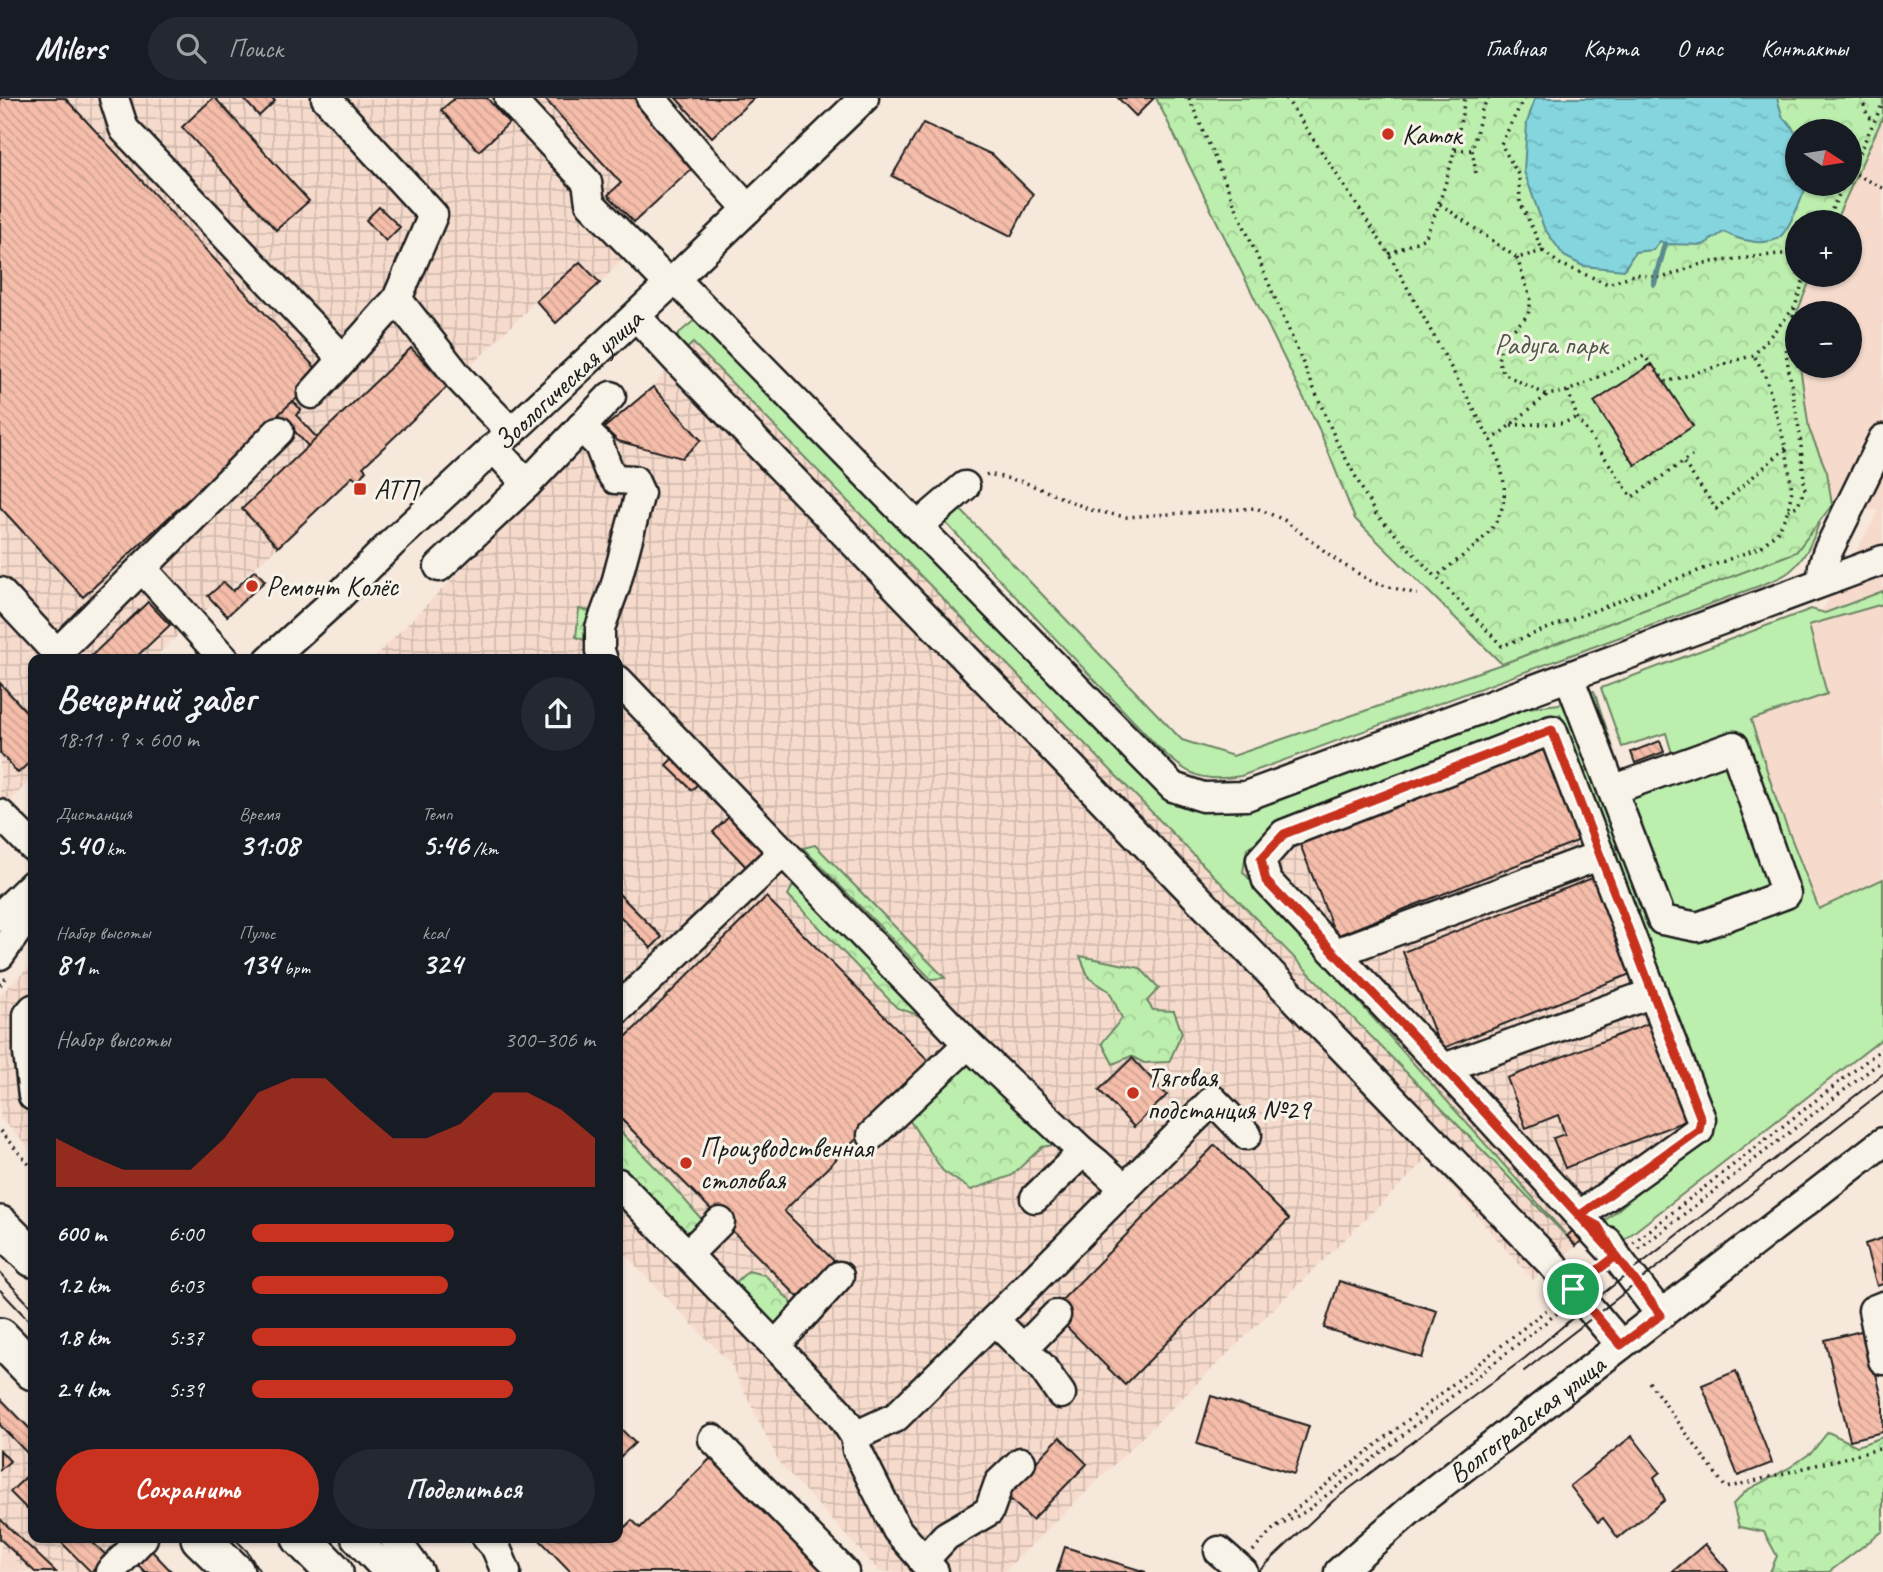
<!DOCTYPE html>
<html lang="ru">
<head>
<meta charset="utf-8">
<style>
  :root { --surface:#171b24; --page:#242831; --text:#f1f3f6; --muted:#9ea1a6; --line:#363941; --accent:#c8321e }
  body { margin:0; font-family:Caveat,sans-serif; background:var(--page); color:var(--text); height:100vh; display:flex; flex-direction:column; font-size:26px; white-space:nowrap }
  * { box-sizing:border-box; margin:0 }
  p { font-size:23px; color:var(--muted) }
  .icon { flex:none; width:38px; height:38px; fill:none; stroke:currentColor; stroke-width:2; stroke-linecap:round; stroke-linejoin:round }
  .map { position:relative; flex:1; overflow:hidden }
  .drawer { position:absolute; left:28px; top:556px; width:595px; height:889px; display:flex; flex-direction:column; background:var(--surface); border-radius:14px; box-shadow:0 2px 5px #0004 }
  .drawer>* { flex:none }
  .needle { width:46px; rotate:102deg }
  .fabs { position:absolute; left:1785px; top:21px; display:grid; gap:14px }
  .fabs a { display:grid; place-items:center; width:77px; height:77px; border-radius:50%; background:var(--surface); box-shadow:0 2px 5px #0004; font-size:35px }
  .pin { position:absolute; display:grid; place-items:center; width:60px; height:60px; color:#fff; margin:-30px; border:4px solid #fff; border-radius:50%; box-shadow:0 2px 7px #0007 }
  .round { display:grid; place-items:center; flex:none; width:74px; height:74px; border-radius:37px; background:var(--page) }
  .overview { display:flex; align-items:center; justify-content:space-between; height:119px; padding:0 28px }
  h1 { font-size:38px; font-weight:700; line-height:52px }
  .metrics { display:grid; grid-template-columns:repeat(3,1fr); gap:10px; height:119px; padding:7px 28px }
  .metrics div { display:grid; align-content:center }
  .metrics b { font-size:30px; font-weight:700 }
  .metrics small { font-size:19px; font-weight:400 }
  .metrics p { font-size:19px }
  .chart { height:196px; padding:14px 28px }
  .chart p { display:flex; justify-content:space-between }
  .chart svg { width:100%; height:126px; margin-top:7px; fill:var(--accent); opacity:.7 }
  .cta { display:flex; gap:14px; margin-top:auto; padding:14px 28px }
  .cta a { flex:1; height:80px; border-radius:42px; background:var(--accent); color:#fff; font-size:28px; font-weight:700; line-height:80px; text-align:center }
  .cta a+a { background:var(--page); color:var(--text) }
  ul { padding:0 28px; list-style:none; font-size:23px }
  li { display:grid; grid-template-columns:112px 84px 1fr; align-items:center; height:52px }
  li i { height:18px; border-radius:9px; background:var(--accent) }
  header { display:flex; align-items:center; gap:42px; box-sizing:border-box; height:98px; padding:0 35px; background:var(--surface); border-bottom:2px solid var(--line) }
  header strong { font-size:33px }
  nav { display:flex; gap:38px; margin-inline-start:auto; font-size:24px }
  .search { width:490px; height:63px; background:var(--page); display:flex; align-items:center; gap:18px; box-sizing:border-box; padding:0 24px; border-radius:38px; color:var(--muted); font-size:26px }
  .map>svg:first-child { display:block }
  .built { fill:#f6dbcd }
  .industrial { fill:url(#industrial-grid) }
  .grass { fill:#bceead; stroke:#6c8564; stroke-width:2 }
  .forest { fill:url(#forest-crowns); stroke:#6c8564; stroke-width:2; fill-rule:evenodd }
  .water { fill:url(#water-ripples); stroke:#5a8b90; stroke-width:2 }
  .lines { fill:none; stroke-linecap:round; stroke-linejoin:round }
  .stream { stroke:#5a8b90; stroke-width:6 }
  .building { fill:url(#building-back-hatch); stroke:#1c1c1c; stroke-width:2 }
  .minor-casing { stroke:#1c1c1c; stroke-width:33 }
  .major-casing { stroke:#1c1c1c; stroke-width:42 }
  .path { stroke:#1c1c1c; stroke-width:3.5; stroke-dasharray:2 5; stroke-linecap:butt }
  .minor { stroke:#f7f3e8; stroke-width:28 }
  .major { stroke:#f7f3e8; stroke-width:37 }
  .tram { stroke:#1c1c1c; stroke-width:2 }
  .route-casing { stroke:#fff; stroke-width:14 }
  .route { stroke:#c8321e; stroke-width:9 }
  .poi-dot { fill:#c8321e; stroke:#f7f3e8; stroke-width:2.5 }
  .labels { text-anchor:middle; stroke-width:6; stroke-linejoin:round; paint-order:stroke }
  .poi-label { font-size:28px; fill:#1c1c1c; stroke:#f7f3e8; text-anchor:start }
  .park-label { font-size:28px; fill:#4c5b48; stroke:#f7f3e8 }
  .street-label { font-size:28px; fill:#1c1c1c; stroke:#f7f3e8 }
</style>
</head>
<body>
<header>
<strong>Milers</strong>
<div class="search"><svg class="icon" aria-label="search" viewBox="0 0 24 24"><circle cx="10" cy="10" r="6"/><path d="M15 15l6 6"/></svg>Поиск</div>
<nav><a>Главная</a><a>Карта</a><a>О нас</a><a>Контакты</a></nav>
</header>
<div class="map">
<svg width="1883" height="1474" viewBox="0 0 1883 1474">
  <defs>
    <pattern id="industrial-grid" width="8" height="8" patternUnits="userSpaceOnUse" patternTransform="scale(1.75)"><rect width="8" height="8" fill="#f6dbcd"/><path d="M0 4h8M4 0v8" fill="none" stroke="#d2bbaf"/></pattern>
    <pattern id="forest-crowns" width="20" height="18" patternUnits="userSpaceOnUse" patternTransform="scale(1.75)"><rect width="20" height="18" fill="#bceead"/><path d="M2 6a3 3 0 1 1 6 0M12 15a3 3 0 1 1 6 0" fill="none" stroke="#a1cc94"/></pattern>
    <pattern id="water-ripples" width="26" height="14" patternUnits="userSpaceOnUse" patternTransform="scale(1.75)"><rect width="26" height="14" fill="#84d5de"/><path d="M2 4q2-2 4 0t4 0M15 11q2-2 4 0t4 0" fill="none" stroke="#71b6be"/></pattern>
    <pattern id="building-back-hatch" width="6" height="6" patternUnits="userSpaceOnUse" patternTransform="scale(1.75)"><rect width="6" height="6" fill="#f5bdaa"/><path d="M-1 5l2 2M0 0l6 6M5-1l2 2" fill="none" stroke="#d1a292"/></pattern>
  </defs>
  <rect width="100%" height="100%" fill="#f7e8dc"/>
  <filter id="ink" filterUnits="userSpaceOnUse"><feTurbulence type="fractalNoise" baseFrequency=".0143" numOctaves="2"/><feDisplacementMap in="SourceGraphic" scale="14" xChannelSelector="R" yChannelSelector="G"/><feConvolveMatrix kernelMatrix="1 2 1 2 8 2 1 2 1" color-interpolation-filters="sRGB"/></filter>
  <g filter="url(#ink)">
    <g class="built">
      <path d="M1883,19V793L1813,823L1714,555L1821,515L1879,412H1847L1832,407L1827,374L1809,331L1800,268H1850V215H1799L1812,177H1850V124H1835Z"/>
      <path d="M0,1448L28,1474H0Z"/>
    </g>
    <g class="industrial">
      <path d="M0,0H754L712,39L697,66L622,138L627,157L600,185L580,164L536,203L459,280L448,288L363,369L366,372L360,380L356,381L353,378L278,449L192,524L152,562H33V679L0,714Z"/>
      <path d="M693,245L1561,1132L1243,773L1247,750L1273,733L1559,616L1712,1033L1576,1148L1533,1182L1427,1061L1004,1474H880L780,1366L730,1265L618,1150V562H371L593,341L653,289L676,261Z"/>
      <path d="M33,865V1054L0,1020V897Z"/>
      <path d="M0,1300L33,1334V1440H137L102,1474H28L0,1448Z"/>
    </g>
    <g class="grass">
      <path d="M696,221L1156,692C1189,711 1215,716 1253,709L1511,612L1559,606L1594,593L1623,680L1673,659L1666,635L1622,649L1601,590L1811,511L1825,515L1883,493V506L1809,527L1827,596L1751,622L1777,704L1819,811L1883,781V940L1620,1145L1602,1125L1712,1033L1560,616L1273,733L1247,750L1243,774L1576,1148L693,245L679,258L672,251L679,235Z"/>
      <path d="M957,408L1182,642L1233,658L1502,566L1796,454L1820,422C1814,441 1803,465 1786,476C1778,481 1768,484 1759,488L1241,678C1200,685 1188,677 1158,649L943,422Z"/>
    </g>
    <g class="forest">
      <path d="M1156,0H1883V19L1835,124H1797V177H1812L1797,215L1795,232L1797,268H1800L1809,331L1827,374L1832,407L1796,454L1502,566L1355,421L1319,331ZM1797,33H1850V86H1797Z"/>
      <path d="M579,511L594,514L587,543L576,539Z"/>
      <path d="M815,747L945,880L931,881L803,750Z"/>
      <path d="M797,780L934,922L897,910L788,797Z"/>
      <path d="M1080,858L1140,870L1159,890L1147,903L1153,912L1174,913L1182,935L1169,964L1144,965L1131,958L1113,966L1102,945L1122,920L1109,893L1089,880Z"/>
      <path d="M978,961L1064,1045L1042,1049L1011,1078L971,1092L943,1073L908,1020L959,966Z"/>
      <path d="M618,1031L660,1074L706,1126L685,1140L618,1069Z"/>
      <path d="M748,1173L765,1177L791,1204L793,1215L778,1231L735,1194V1185Z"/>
      <path d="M1828,1334L1857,1348L1883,1339V1433L1829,1474H1770L1777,1458L1764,1434L1739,1429L1733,1406L1747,1392L1789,1370L1812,1354Z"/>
    </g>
    <path class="water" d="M1535,0H1777L1783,20C1804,32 1797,65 1797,86H1807C1803,97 1799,107 1794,117C1784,137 1780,146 1756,144C1743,142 1736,141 1724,134L1703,147L1665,146L1660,143L1653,152L1635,154L1624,172L1583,168L1564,158L1544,130L1524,73L1527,25Z"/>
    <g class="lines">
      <path class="stream" d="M1654,186L1665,146"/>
    </g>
    <g class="building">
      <path d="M0,0H65L322,277L83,499L0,409Z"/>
      <path d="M213,0H215L309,103L276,132L182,29Z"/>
      <path d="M243,0H272L275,3L259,18Z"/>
      <path d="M455,0H487L509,25L479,53L441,12Z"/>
      <path d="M544,0H638L697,66L634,124L608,97L621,85Z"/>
      <path d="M676,0H754L712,39Z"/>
      <path d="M1118,0H1154L1136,18Z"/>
      <path d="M923,25L993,57L1033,96L1011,138L892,78Z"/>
      <path d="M379,109L400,129L386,143L366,122Z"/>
      <path d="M580,164L600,185L556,225L536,203Z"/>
      <path d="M411,250L448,288L363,369L366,372L360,380L356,381L353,378L278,449L242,411Z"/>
      <path d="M1652,266L1693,328L1635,367L1594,304Z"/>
      <path d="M653,289L701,342L682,360L618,343L604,330Z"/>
      <path d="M293,303L301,312L296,317L317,340L308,348L279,316Z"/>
      <path d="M255,472L265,483L227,518L208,498L224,484L233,493Z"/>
      <path d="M148,504L170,527L133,562H87Z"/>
      <path d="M0,585L33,621V661L18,675L0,655Z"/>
      <path d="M1547,642L1585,740L1336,838L1298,741Z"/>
      <path d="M1660,643L1664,654L1635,665L1631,654Z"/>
      <path d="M679,654L704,679L692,692L666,667Z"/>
      <path d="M732,716L768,754L749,772L713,734Z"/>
      <path d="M1600,777L1638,873L1441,951L1403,854Z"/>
      <path d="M618,795L662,839L651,850L618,816Z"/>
      <path d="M766,799L932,966L784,1113L834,1163L798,1199L618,1018V947Z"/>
      <path d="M1660,921L1698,1018L1565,1070L1553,1040L1565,1036L1558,1017L1526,1030L1507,980Z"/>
      <path d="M1132,960L1167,997L1134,1029L1099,992Z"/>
      <path d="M1215,1047L1289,1121L1125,1287L1051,1213Z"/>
      <path d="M1578,1128L1587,1137L1576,1148L1567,1138Z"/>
      <path d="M1883,1140V1186L1877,1188L1865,1146Z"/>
      <path d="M1339,1183L1437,1213L1422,1260L1324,1230Z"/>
      <path d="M1865,1232L1883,1304V1334L1850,1342L1825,1242Z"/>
      <path d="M1736,1273L1772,1365L1738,1378L1702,1287Z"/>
      <path d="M1211,1298L1309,1328L1294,1376L1197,1346Z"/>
      <path d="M0,1300L33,1334V1361L0,1327Z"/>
      <path d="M618,1328L635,1345L618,1361Z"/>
      <path d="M1632,1338L1660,1374L1654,1379L1665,1402L1618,1440L1603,1420L1598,1424L1570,1388Z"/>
      <path d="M1060,1339L1087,1366L1032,1422L1005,1396Z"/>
      <path d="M0,1352L10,1363L0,1372Z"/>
      <path d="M714,1357L829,1474H571L538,1440H618V1436L632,1422L640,1430Z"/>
      <path d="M26,1379L33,1386V1417L10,1394Z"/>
      <path d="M0,1421L56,1474H35L0,1441Z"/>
      <path d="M57,1440H88L108,1459L91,1474Z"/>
      <path d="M1705,1446L1729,1474H1672Z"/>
      <path d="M1065,1449L1146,1474H1057Z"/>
      <path d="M150,1451L172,1474H145L137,1466Z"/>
    </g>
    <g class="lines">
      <defs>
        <g id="minor">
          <path d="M114,0L124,31L343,261"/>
          <path d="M509,0L587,84L590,105L669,186"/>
          <path d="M651,0L701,59L748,111"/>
          <path d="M675,181L1173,689L1203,699L1246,698L1883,462"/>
          <path d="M397,201L459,280L511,334"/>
          <path d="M636,218L676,261L1552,1166L1621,1247"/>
          <path d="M312,296L397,201L433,117L326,0"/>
          <path d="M581,329L599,347L608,371L615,381L634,382L640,395L615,489L600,530V553L603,562"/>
          <path d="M492,351L502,359L527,386"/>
          <path d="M920,430L930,418L965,388"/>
          <path d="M439,469L527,386L611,298"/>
          <path d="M142,470L225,562"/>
          <path d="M1822,484L1823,468L1827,455L1883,341"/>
          <path d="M0,494L57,555L279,333"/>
          <path id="s1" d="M269,562L333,504L391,446L675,181L864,0"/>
          <path d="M1569,579L1662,822L1698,829L1786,796L1734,648L1612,692"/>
          <path d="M618,582L968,946L1083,1054L1098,1066L1125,1091"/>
          <path d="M0,716L33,749"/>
          <path d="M0,818L33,786"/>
          <path d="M1336,855L1601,757"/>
          <path d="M0,857L33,810"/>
          <path d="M33,911L28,917V955L33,998"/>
          <path d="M618,911L783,754"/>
          <path d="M1444,970L1653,895"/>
          <path d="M872,1037L968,946"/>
          <path d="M618,1085L839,1314L855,1338L857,1352L897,1432L934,1474"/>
          <path d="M1035,1100L1083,1054"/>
          <path d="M1579,1118L1699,1032L1701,1021L1552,632L1284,736L1261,762L1267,783L1444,970L1616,1158"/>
          <path d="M1607,1143L1616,1158L1661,1217"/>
          <path d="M688,1156L720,1124"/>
          <path d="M1883,1208L1873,1212L1883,1262"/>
          <path d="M994,1222L1042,1269L1061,1296"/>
          <path d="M776,1247L839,1178"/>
          <path d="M1024,1250L1056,1217"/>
          <path d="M855,1338L896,1319L994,1222L1213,1002L1247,1037"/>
          <path d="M713,1341L844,1474"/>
          <path d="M356,1440L388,1474"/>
          <path d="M394,1440L419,1474"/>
          <path d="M487,1440L496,1450L506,1474"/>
          <path d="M1219,1453L1243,1474"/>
          <path d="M923,1463L946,1438L989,1413L999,1385L1021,1364"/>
          <path d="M110,1474L143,1440"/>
          <path id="s2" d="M1339,1474L1424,1400L1883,1044"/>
        </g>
        <g id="major">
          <path d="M0,1127L33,1160"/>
          <path d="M0,1239L33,1273"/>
          <path d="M200,1440L235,1474"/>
          <path d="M301,1440L334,1474"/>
        </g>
      </defs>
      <use href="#minor" class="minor-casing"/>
      <use href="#major" class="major-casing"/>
      <g class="path">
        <path d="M1189,0L1336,342L1375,415L1502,548L1761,449L1779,432L1788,412L1792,392L1786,350L1765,277L1754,257"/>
        <path d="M1286,0L1389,156L1491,343C1495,354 1500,364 1502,375C1515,428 1471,450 1436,479"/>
        <path d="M1524,0L1501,46L1519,78L1520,104L1543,153L1560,166L1608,186L1636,176L1662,180L1704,165L1779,156H1797"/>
        <path d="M1862,0L1867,17L1874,23"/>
        <path d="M1455,52H1472"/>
        <path d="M1850,73L1883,90"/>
        <path d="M1850,74L1883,5"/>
        <path d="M1476,75L1472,52L1482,12L1488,0"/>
        <path d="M1440,106L1517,160L1543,153"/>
        <path d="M1826,124L1844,86"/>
        <path d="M1389,156L1425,140C1446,93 1456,50 1465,0"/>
        <path d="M1517,160L1531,203L1528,217L1503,242L1498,262L1503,274L1512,280L1547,297"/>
        <path d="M1568,293L1577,319L1632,399L1692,358"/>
        <path d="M1511,327L1564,325L1577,319"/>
        <path d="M1491,343L1547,297L1568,293L1644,258L1666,284L1754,257L1795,209"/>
        <path d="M1684,365L1716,411L1786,350"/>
        <path d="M986,377L988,376L1024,384L1091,412L1126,419L1256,410L1284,422L1339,464L1374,485L1417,496"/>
        <path d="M1788,412L1797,408L1805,392L1800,337L1786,255L1795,209L1805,177"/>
        <path d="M0,887L7,879"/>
        <path d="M0,1033L33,1071"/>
        <path d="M1633,1145L1883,950"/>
        <path d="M1639,1151L1883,962"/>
        <path d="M1649,1284L1726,1390L1883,1350"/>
        <path d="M1278,1429L1308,1412L1561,1212"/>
        <path d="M1253,1453L1271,1433L1302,1406L1555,1205"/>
      </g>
      <use href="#minor" class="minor"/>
      <use href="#major" class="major"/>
      <g class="tram">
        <path d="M0,1175L33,1211"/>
        <path d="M0,1192L33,1227"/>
        <path d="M1524,1273L1883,993"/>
        <path d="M234,1440L247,1453L260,1474"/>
        <path d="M1258,1474L1334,1402L1525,1260L1587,1208L1883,976"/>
      </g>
    </g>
  </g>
  <g class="lines" filter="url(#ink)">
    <defs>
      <path id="route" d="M1573,1191L1616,1158L1444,970L1266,783L1261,761L1284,736L1552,632L1701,1021L1699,1032L1579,1118L1598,1128L1616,1158L1661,1217L1621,1247L1573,1191"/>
    </defs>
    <use href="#route" class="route-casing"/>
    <use href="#route" class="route"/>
  </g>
  <g class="poi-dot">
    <circle cx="1388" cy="36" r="7"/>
    <rect x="353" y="384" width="14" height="14" rx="3.5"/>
    <circle cx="252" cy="488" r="7"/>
    <circle cx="1133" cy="995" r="7"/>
    <circle cx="686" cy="1065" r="7"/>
  </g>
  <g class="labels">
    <g class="poi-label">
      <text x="1402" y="46">Каток</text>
      <text x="374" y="401">АТП</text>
      <text x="266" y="498">Ремонт Колёс</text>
      <text x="1147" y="989">Тяговая<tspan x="1147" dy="32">подстанция №29</tspan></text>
      <text x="700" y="1059">Производственная<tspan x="700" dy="32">столовая</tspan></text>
    </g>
    <g class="park-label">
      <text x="1551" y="256">Радуга парк</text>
    </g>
    <g class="street-label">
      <text dy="10" stroke="none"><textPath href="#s1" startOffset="410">Зоологическая улица</textPath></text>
      <text dy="10" stroke="none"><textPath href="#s2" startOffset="242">Волгоградская улица</textPath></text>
    </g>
  </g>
</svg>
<div class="fabs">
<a><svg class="needle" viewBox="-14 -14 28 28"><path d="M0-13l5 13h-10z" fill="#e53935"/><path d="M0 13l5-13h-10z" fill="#9ea1a6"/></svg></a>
<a>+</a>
<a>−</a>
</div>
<div class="pin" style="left:1573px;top:1191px;background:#1e9e55"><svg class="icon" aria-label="arrive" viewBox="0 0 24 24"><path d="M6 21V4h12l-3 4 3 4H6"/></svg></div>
<section class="drawer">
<div class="overview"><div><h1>Вечерний забег</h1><p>18:11 · 9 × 600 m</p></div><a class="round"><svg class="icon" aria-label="share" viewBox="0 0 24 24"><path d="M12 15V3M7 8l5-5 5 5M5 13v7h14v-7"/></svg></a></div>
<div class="metrics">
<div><p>Дистанция</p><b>5.40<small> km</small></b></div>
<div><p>Время</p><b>31:08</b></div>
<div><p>Темп</p><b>5:46<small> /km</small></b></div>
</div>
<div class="metrics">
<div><p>Набор высоты</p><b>81<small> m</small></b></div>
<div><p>Пульс</p><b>134<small> bpm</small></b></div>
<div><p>kcal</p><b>324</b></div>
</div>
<div class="chart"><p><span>Набор высоты</span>300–306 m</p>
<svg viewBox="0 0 160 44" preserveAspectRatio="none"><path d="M0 44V27L10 33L20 38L30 38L40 38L50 27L60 11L70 6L80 6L90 17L100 27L110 27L120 22L130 11L140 11L150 17L160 27V44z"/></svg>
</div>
<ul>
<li><b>600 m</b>6:00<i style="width:59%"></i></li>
<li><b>1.2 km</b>6:03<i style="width:57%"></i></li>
<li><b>1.8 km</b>5:37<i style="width:77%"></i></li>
<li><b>2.4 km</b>5:39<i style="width:76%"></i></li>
</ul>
<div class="cta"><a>Сохранить</a><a>Поделиться</a></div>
</section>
</div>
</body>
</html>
